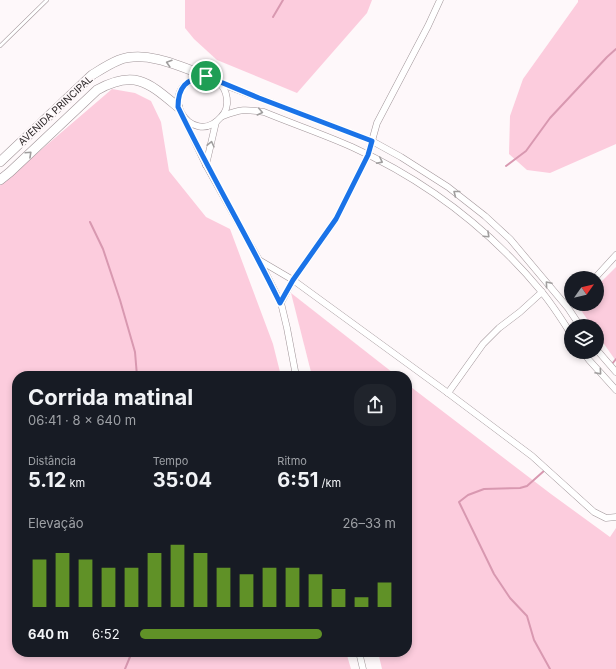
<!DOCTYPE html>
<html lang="pt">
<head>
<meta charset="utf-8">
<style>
  :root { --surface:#171b24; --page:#20242c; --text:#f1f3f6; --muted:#9ea1a6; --accent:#609127 }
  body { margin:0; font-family:Inter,sans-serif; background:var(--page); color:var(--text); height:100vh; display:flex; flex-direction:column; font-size:15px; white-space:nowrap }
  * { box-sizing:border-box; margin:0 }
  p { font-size:13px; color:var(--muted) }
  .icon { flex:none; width:22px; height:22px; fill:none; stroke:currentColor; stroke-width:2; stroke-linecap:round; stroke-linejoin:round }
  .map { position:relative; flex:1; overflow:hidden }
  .drawer { position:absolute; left:12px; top:371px; width:400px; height:286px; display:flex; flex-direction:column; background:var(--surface); border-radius:16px; box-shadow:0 2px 6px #0003 }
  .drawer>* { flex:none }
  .needle { width:26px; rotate:56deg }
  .fabs { position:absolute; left:564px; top:271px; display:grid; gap:8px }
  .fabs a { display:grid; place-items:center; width:40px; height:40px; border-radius:50%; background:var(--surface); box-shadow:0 2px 6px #0003; font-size:20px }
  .pin { position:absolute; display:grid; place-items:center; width:34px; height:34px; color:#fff; margin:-17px; border:2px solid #fff; border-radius:50%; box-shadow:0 1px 4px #0007 }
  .round { display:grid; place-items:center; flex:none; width:42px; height:42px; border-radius:16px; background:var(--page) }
  .summary { display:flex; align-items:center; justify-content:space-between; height:68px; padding:0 16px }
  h1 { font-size:22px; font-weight:700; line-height:30px }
  .metrics { display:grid; grid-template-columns:repeat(3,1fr); gap:6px; height:68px; padding:4px 16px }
  .metrics div { display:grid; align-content:center }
  .metrics b { font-size:20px; font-weight:700 }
  .metrics small { font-size:11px; font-weight:400 }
  .metrics p { font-size:11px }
  .chart { height:112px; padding:8px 16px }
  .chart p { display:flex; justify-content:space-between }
  .chart svg { width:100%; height:72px; margin-top:4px; stroke:var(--accent); stroke-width:6 }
  ul { padding:0 16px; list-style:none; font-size:13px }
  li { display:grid; grid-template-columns:64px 48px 1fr; align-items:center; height:30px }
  li i { height:10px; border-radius:5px; background:var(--accent) }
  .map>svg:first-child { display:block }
  .green { fill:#fcccdd }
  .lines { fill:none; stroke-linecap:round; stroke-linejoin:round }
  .stream { stroke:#d898b0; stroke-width:2 }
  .lane-casing { stroke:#a19599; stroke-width:4 }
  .street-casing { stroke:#a19599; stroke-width:7 }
  .secondary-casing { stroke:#a19599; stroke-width:10 }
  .lane { stroke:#fff; stroke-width:3 }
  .street { stroke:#fff; stroke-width:6 }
  .secondary { stroke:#fff; stroke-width:9 }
  .oneway { stroke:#a09e9e }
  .route-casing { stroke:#fff; stroke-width:8 }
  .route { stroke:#1a73e8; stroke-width:5 }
  .labels { text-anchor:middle; stroke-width:3.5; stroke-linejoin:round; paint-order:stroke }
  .street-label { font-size:10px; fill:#2c2728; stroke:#fef8fa }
</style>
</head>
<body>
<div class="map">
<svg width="616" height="669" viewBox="0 0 616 669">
  <rect width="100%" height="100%" fill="#fef8fa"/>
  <g class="green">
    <path d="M185,0H372L367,13L297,93L217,60L194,39L185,28Z"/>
    <path d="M578,0H616V144L550,173L527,170L509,154L510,116L523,79L578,2Z"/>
    <path d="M112,89L135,93L151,101L161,122L169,171L206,217L230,229L273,344L281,376H17V652H346L351,669H0V185Z"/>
    <path d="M616,267V361L597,334V326H592L578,306L579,304H597V286Z"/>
    <path d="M291,293L397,376H312Z"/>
    <path d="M407,384L551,494L610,537L616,528V669H382L378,652H407Z"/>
  </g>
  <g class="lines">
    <g class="stream">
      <path d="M273,17L283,0"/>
      <path d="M506,166L526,151L550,118L607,57L616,49"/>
      <path d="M90,222L103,249L120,300L135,352L137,376"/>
      <path d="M612,364L616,359"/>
      <path d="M545,470L527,486L520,488L484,489L468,495L459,502L494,574L510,598L527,616L534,640L550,669"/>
      <path d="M125,669L132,652"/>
    </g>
    <defs>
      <path id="lane" d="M0,46L47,0"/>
      <g id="street">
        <path d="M206,76C209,78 213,79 217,81C228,89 231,107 221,117C192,151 149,85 206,76Z"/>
        <path d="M217,82L372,141L401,157L448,187L485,216L510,239L568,308L580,326"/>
        <path d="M182,115L206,165L259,260L281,303L287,328L296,376"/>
        <path d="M223,116C241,109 245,109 264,112C293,124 323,134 352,147C425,180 490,230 541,291C552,304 562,320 571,334"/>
        <path d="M206,165L216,122"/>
        <path d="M259,260L293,280L448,393L532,456L594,512L606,518L616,517"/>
        <path d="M595,278L616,255"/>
        <path d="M281,303L293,280L336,219L368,155L377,123L428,26L440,0"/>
        <path d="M597,350L616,372"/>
        <path d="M583,352L589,360L616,390"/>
        <path d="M448,393L483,344L499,328L520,312L542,292"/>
        <path d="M359,652L363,669"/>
      </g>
      <g id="secondary">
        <path d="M0,162L92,75C100,70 109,64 119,60C146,50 180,66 206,76"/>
        <path d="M0,180L10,172L97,90C135,69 149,83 178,107"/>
      </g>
    </defs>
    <use href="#lane" class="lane-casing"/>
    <use href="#street" class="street-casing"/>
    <use href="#secondary" class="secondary-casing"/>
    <use href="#lane" class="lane"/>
    <use href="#street" class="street"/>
    <use href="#secondary" class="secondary"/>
  </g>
  <defs><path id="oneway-chevron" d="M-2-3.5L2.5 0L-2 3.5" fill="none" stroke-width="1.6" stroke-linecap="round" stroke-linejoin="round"/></defs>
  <g class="oneway">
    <use href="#oneway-chevron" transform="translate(169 63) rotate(-163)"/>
    <use href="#oneway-chevron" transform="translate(260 112) rotate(13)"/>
    <use href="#oneway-chevron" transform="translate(211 144) rotate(-77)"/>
    <use href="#oneway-chevron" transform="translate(29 154) rotate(-43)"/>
    <use href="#oneway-chevron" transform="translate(380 161) rotate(27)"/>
    <use href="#oneway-chevron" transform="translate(456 193) rotate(-142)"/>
    <use href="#oneway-chevron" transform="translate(487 235) rotate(43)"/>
    <use href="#oneway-chevron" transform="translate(548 284) rotate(-130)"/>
    <use href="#oneway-chevron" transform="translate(599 372) rotate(49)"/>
  </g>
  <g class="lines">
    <defs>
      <path id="route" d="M206,76L259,98L372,141L368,155L336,219L293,280L280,303C248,237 210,174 178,107C178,87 186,79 206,76Z"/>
    </defs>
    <use href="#route" class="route-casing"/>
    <use href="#route" class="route"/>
  </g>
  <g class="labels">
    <g class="street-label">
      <text transform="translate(55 110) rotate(-43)" y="4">AVENIDA PRINCIPAL</text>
    </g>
  </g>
</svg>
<div class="fabs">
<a><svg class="needle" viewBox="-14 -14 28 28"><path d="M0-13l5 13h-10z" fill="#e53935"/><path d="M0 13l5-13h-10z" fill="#9ea1a6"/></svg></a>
<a><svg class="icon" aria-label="layers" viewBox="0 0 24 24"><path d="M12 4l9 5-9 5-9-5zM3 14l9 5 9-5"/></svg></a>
</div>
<div class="pin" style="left:206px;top:76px;background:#1e9e55"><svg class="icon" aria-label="arrive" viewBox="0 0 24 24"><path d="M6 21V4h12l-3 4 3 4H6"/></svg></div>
<section class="drawer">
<div class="summary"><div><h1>Corrida matinal</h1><p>06:41 · 8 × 640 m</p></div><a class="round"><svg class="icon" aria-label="share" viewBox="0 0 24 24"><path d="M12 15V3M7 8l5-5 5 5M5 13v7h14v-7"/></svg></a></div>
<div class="metrics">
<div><p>Distância</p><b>5.12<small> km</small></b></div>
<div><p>Tempo</p><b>35:04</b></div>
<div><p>Ritmo</p><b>6:51<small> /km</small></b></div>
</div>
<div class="chart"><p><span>Elevação</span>26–33 m</p>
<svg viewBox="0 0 160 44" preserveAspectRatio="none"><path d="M5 44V15M15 44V11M25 44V15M35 44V20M45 44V20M55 44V11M65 44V6M75 44V11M85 44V20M95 44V24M105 44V20M115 44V20M125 44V24M135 44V33M145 44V38M155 44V29"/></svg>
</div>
<ul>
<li><b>640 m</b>6:52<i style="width:71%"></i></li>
</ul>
</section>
</div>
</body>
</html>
